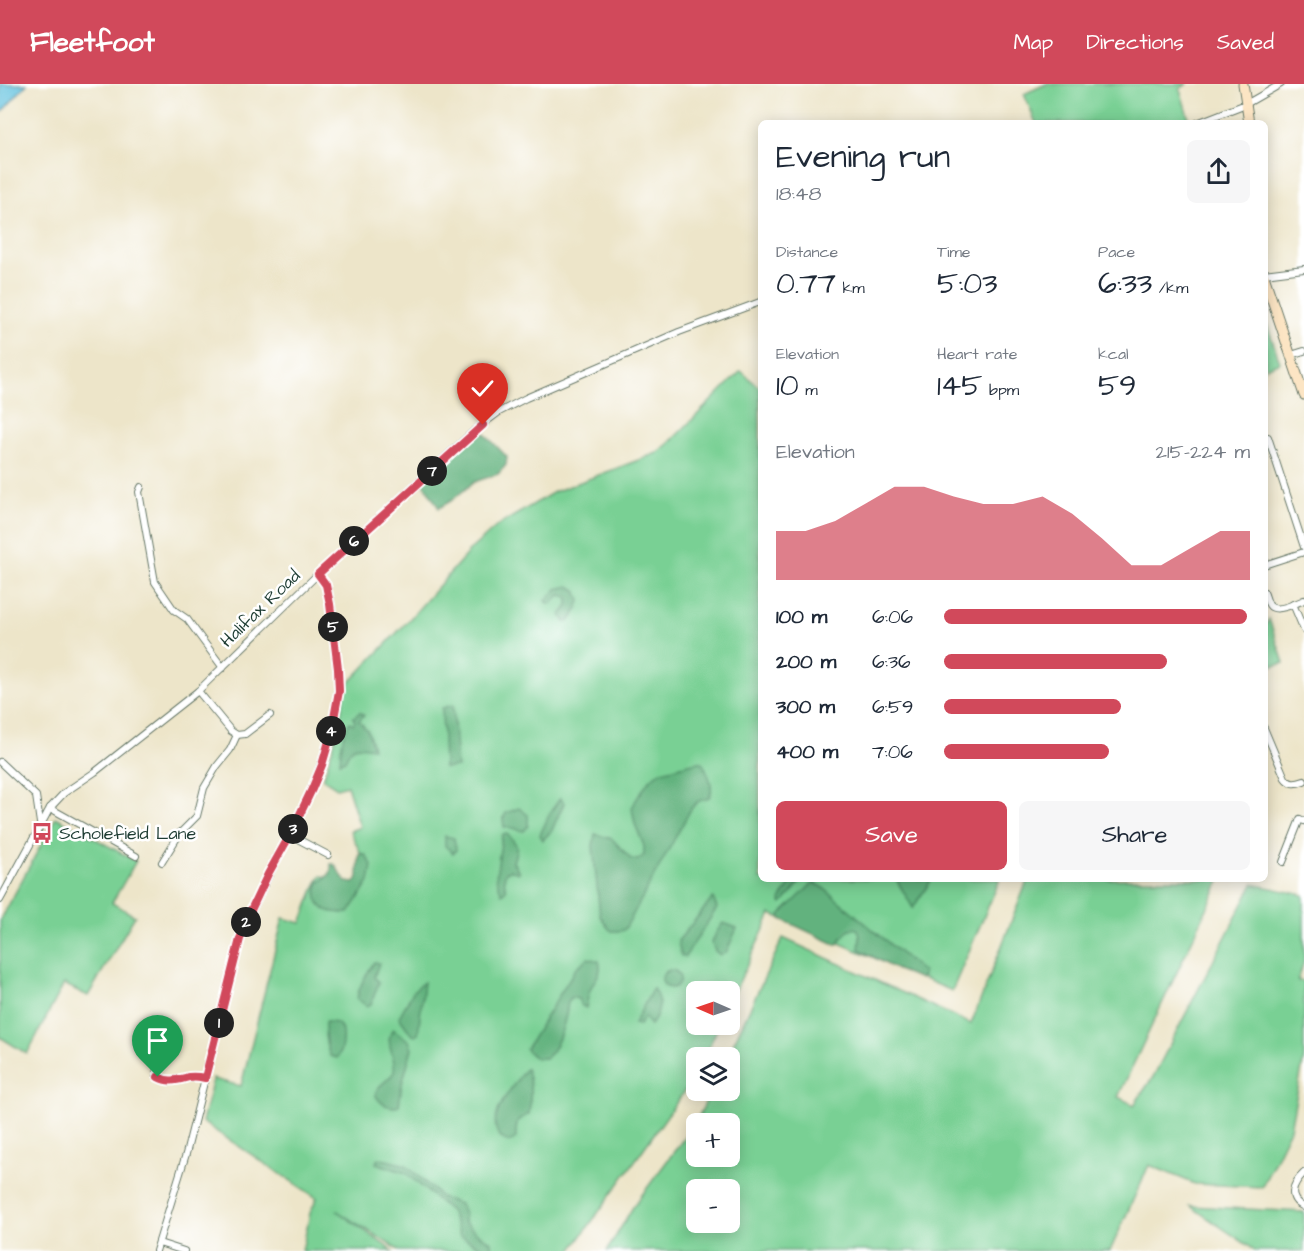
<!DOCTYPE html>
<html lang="en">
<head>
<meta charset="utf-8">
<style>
  :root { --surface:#fff; --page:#f6f6f7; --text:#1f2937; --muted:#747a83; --accent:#d1495b }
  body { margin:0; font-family:"Architects Daughter",sans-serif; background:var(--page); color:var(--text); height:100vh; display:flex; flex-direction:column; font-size:22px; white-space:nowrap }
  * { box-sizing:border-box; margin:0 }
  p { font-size:20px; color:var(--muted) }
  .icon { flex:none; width:33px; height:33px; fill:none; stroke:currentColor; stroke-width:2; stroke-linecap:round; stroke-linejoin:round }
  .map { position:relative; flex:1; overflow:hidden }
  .sheet { position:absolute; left:758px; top:36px; width:510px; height:762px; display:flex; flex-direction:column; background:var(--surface); border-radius:9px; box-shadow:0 3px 15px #0003 }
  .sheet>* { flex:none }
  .needle { width:39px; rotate:272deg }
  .tools { position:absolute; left:686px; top:897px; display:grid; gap:12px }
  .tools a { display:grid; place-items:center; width:54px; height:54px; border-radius:9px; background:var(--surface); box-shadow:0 3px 15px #0003; font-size:30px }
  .pin { position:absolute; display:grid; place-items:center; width:51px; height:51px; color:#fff; margin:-62px -26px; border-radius:50% 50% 50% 0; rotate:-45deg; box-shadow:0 0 6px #0007 }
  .pin .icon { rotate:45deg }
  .km { position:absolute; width:30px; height:30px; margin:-15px; border-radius:50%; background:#222; color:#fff; font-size:16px; line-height:30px; text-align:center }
  .round { display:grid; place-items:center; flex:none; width:63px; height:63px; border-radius:9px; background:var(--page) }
  .overview { display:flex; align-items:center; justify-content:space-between; height:102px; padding:0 18px }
  h1 { font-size:33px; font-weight:600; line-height:45px }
  .figures { display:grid; grid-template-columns:repeat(3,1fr); gap:9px; height:102px; padding:6px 18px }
  .figures div { display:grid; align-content:center }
  .figures b { font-size:30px; font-weight:600 }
  .figures small { font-size:16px; font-weight:400 }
  .figures p { font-size:16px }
  .chart { height:168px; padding:12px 18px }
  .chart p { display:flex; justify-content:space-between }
  .chart svg { width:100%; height:108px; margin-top:6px; fill:var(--accent); opacity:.7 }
  .button { display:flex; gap:12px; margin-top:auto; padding:12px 18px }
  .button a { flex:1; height:69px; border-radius:9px; background:var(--accent); color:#fff; font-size:24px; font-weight:600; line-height:69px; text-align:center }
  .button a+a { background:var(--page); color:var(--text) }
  ul { padding:0 18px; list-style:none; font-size:20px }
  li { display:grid; grid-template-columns:96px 72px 1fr; align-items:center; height:45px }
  li i { height:15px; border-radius:8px; background:var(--accent) }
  header { display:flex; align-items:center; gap:36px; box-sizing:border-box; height:84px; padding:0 30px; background:var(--accent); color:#fff }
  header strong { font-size:28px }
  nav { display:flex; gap:33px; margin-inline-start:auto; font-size:21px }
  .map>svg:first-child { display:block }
  .green { fill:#79d094; stroke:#4c8664; stroke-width:1.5; fill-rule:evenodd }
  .forest { fill:#62b27e; stroke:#407859; stroke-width:1.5 }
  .water { fill:#60c1de; stroke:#407f89; stroke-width:1.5 }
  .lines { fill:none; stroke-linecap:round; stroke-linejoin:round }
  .street-casing { stroke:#677868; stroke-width:8 }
  .secondary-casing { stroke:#677868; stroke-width:11 }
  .street { stroke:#fff; stroke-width:6 }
  .secondary { stroke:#fce5c4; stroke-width:9 }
  .route-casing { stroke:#fff; stroke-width:12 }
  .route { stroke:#d1495b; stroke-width:8 }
  .labels { text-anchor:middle; stroke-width:5; stroke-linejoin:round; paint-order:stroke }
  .street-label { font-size:18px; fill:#1f3d34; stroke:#fff }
  .poi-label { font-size:18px; fill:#1f3d34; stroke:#fff; text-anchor:start }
</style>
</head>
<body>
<header>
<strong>Fleetfoot</strong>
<nav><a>Map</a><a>Directions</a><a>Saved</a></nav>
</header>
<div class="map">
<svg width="1304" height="1167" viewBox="0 0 1304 1167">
  <rect width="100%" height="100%" fill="#fff"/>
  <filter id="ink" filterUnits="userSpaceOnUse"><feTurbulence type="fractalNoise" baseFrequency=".0167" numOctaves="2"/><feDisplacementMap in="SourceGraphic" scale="12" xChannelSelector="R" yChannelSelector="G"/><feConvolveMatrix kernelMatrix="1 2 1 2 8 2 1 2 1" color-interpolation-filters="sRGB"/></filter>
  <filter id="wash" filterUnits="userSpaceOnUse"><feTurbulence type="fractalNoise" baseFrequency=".008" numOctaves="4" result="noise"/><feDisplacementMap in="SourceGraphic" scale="24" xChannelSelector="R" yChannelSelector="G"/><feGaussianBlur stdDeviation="1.35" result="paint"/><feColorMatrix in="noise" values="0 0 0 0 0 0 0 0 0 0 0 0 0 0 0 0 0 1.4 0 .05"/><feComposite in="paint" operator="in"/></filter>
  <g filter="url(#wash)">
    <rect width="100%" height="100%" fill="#ede5c9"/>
    <g class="green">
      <path d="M1046,0H1187L1180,5L1190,39H1036L1024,10Z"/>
      <path d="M1267,241L1280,278L1265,284V242Z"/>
      <path d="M741,287L760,304V795H1000L952,907L771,830L729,920V908H696V940L719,941L704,973L696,974V991L571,1167H400L337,1127L393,1167H302L310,1129L317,1114L202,1038L213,995L241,1002L283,834L301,839L316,800L321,792L330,793L358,802L361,770L350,747L360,743L347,701L337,704L323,695L336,653L345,608L348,600L408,537L471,465L497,442L554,408L657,369L668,360Z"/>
      <path d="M1269,535L1284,579L1273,582L1267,568L1265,566V542Z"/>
      <path d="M56,733L136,777L112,819L135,832L88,912L64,900L27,970L0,953V837Z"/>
      <path d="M1028,795H1221L1118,1013L1134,1021L1153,993L1253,800L1304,811V877L1298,897H1304V974L1290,1045L1262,1103L1195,1100L1149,1081L1110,1167H607L633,1123L696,1038L711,1007L729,1006V974L727,973L783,854L971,940ZM696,1040H729V1072H696ZM696,1106H729V1138H696Z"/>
      <path d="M1190,1122L1304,1128V1167H1256Z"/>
    </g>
    <g class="forest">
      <path d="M480,345L507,373L506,381L498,390L474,398L451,417L439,424L422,397Z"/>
      <path d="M569,502L576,506L580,517L574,532L568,538H565L561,531L568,522V513L560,511L552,519H548L546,516L557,505Z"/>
      <path d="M453,621L457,683L444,684L442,624Z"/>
      <path d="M360,628L364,631L359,637L368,647L373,664C356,661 352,659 345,676L340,678C341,666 342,648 350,638L353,640L355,637L353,634Z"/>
      <path d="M697,678H701C707,684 717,709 707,715C706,715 704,715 702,716C697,717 695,720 691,725L625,845L621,847H612L609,845L600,832L593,762L595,750L612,755L631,775L638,776L644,771V762L635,740L632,724L636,716L647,699L655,691L662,687Z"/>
      <path d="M560,714L564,719L552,746L543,756L540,751L550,729Z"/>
      <path d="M519,724L528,731V742L524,747C516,746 512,742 504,743L503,735L506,729Z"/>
      <path d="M507,750C519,762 518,762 513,778L519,788L518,789L510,786L506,788L504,795L506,806L502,810L496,794L502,751Z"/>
      <path d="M445,752L454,754L456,766L453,769L445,762Z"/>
      <path d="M359,770H365L372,781L369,798L349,829C338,829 320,829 317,815C316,811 317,804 318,799C327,794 332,791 331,780H334L346,798L355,799L358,793Z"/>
      <path d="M794,795H803L782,820L780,816Z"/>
      <path d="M896,795H932L913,824Z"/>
      <path d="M813,799L821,802L923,888V891L921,895L897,886L859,865C860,857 863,836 847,848C843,851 840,857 837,861L781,835L780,831Z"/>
      <path d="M713,814L717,824L685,873L681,872L678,857Z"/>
      <path d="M723,839L737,844L726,869L720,871L715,867L712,859L716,849Z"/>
      <path d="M588,874L599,877C603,889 595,894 591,904C588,910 587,918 586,924L582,922L578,915L571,913C566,919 568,923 566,931C563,944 556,967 545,974C535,975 532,973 526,965L576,884Z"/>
      <path d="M374,878L379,879L374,893L379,898L371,920L367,922L357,915C359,901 367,890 374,878Z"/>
      <circle cx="671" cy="895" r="9"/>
      <path d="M424,898L418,950L415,952L411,950L399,933L414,906Z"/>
      <path d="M653,904C661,918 662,927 650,941L645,933L639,941L634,940Z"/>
      <path d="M325,938C330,938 336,937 339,941C345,948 342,967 337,974L330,972C325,961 325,950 325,938Z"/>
      <path d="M393,945L409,957L412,964L402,1000L399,1021L396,1023C390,1023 383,1021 379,1016C367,1004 391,998 394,987C397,972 383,959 393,945Z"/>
      <path d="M526,984C532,999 531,1015 529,1030C515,1037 516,1039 516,1054C511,1058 508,1059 503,1055C480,1038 515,1000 526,984Z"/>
      <path d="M378,1074L406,1081L442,1114L460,1120L464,1130V1138L477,1149L491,1158V1166H487L460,1152L451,1128L406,1089L376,1079Z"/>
    </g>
    <path class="water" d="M0,0H27L0,30Z"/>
  </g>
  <g filter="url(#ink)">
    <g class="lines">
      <defs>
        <g id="street">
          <path d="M1197,39L1246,20L1281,0"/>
          <path d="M1264,190L1304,185"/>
          <path d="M1291,271L1304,267"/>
          <path d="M1264,354L1268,353L1304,463"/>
          <path d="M141,403L139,408L155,498L174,526L187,535L223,584"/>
          <path d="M1264,481L1304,468"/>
          <path d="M1264,508C1266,512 1267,519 1270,522C1276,529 1297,519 1304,516"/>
          <path d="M1293,520L1304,546"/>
          <path d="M198,607L231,647L237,651L245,650L270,631"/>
          <path d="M1264,644L1285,694C1290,701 1296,700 1304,697"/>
          <path d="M0,678L36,712L40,739"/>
          <path d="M50,724L136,772"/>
          <path d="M290,751L328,771"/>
          <path d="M162,778L180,749L197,732L204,704L217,682L230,666L237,651"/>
          <path d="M1283,778L1300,735L1304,737"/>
          <path d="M0,816L50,724L64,709L95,688L198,607L318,490L475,346L499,328L526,314L679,248L760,218"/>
          <path d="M161,973L156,989C163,1002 177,995 189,993C195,992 200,993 205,994"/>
          <path d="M1304,1089C1292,1100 1287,1115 1304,1123"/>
          <path d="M159,1159L184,1167"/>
          <path d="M156,1167L186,1070L240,855C267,781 318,716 333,637C335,627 338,616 338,606C339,589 336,572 334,556C332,539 333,518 326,502C324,498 320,494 318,490"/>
        </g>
        <g id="secondary">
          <path d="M1243,0L1249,39"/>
          <path d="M1264,192L1304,311"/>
        </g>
      </defs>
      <use href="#street" class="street-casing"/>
      <use href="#secondary" class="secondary-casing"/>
      <use href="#street" class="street"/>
      <use href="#secondary" class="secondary"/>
    </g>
  </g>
  <g class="lines" filter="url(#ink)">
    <defs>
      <path id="route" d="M158,993C169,999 177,996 189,993C194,992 200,993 205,994L240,855L250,828L268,790L290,751L312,705L322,681L331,650L339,607L338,585L330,520L326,501L318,490L483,341"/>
    </defs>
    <use href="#route" class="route-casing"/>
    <use href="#route" class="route"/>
  </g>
  <defs>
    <symbol id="bus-bare" viewBox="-9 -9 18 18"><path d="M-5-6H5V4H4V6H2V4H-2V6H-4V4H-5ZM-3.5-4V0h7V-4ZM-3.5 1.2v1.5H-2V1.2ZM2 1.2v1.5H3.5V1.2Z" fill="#d1495b" stroke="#fff" stroke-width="2.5" paint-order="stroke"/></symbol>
  </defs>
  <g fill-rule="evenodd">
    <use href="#bus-bare" x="27" y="734" width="30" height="30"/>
  </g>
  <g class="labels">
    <g class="street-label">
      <text transform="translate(260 524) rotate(-44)" y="6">Halifax Road</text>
    </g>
    <g class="poi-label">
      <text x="59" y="755">Scholefield Lane</text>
    </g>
  </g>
</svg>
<div class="tools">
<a><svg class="needle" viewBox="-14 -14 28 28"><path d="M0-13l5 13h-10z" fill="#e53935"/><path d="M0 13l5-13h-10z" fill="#747a83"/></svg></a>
<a><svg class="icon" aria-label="layers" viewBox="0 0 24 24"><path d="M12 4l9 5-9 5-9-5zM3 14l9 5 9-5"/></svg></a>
<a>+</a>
<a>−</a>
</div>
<div class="pin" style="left:158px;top:993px;background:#1e9e55"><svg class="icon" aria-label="arrive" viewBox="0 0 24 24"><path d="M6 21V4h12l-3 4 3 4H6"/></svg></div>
<div class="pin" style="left:483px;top:341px;background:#d93025"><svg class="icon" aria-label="check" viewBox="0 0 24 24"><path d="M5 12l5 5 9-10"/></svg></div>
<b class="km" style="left:219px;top:939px">1</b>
<b class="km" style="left:246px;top:838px">2</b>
<b class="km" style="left:293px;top:745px">3</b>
<b class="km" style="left:331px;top:647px">4</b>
<b class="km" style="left:333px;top:543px">5</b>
<b class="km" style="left:354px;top:457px">6</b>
<b class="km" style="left:432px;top:387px">7</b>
<section class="sheet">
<div class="overview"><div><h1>Evening run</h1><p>18:48</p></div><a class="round"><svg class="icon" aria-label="share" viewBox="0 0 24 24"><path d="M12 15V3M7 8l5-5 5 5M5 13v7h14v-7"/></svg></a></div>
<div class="figures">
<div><p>Distance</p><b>0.77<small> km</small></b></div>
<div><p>Time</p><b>5:03</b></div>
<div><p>Pace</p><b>6:33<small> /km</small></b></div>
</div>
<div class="figures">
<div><p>Elevation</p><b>10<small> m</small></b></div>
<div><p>Heart rate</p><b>145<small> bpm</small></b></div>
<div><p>kcal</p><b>59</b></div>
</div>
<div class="chart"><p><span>Elevation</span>215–224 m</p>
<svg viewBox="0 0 160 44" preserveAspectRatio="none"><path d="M0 44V24L10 24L20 20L30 13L40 6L50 6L60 10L70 13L80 13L90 10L100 17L110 27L120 38L130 38L140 31L150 24L160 24V44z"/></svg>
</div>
<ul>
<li><b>100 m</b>6:06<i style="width:99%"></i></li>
<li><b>200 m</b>6:36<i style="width:73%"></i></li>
<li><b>300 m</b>6:59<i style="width:58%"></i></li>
<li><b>400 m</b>7:06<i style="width:54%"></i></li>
</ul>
<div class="button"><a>Save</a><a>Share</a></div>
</section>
</div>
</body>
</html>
